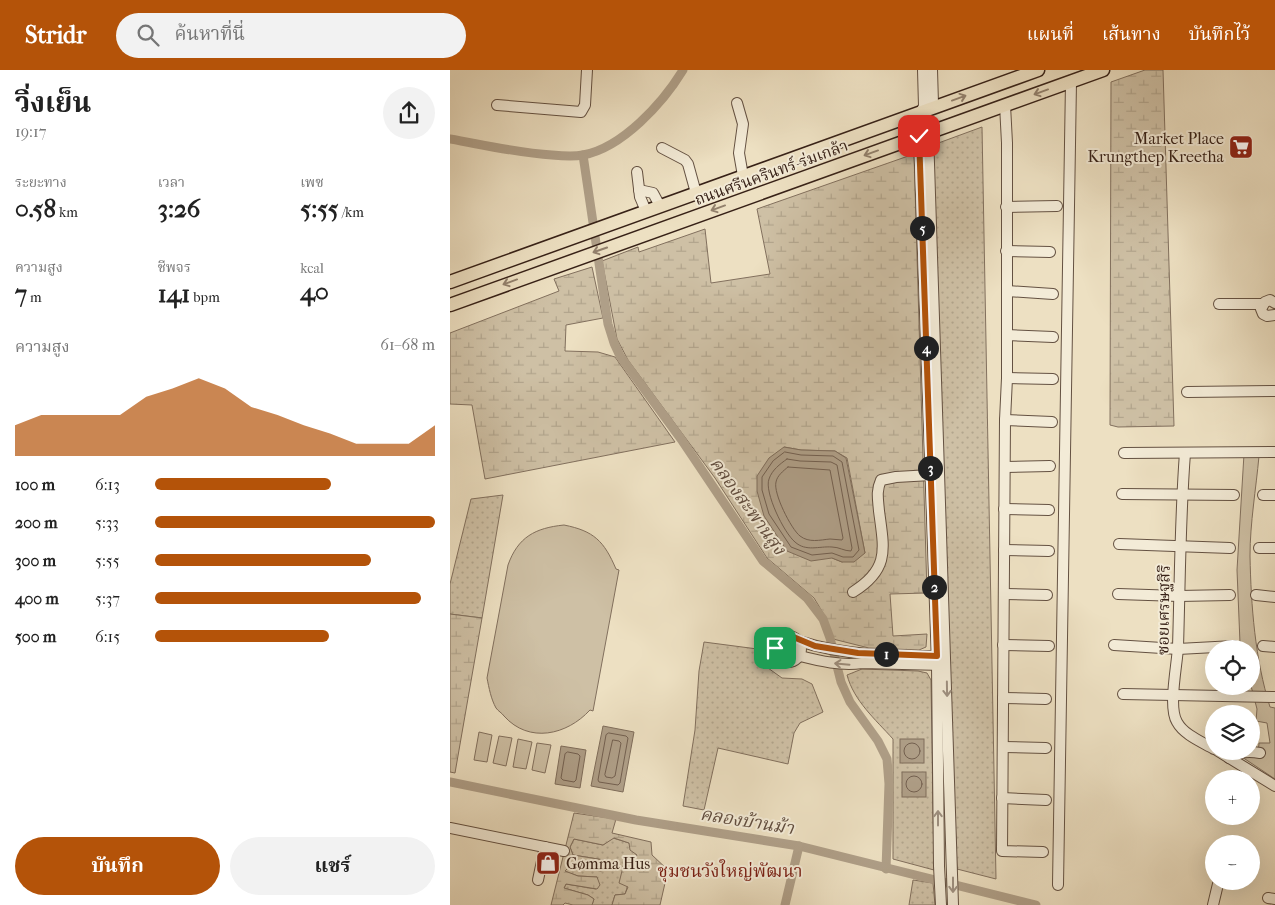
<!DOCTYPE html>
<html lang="th">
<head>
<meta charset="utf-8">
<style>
  :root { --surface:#fff; --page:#f2f2f2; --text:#222; --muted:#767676; --accent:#b45309 }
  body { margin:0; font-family:"IM FELL French Canon","Noto Serif Thai",serif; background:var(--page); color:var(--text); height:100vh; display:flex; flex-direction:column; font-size:19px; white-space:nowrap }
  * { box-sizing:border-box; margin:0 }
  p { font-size:16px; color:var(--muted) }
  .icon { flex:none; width:28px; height:28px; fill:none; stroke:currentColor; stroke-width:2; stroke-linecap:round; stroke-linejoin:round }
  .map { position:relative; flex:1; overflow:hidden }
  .panel { display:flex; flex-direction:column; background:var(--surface); width:450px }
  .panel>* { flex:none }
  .fabs { position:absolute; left:755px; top:570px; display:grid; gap:10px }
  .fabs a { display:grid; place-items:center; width:55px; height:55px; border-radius:50%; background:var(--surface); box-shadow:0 5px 20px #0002; font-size:25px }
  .pin { position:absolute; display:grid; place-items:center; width:42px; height:42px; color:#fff; margin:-21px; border-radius:10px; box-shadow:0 2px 8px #0006 }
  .km { position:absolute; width:25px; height:25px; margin:-12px; border-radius:50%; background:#222; color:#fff; font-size:14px; line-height:25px; text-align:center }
  .round { display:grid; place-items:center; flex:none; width:52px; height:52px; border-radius:26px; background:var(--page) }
  .headline { display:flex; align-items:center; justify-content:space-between; height:85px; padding:0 15px }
  h1 { font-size:28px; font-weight:700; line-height:38px }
  .figures { display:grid; grid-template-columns:repeat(3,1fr); gap:8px; height:85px; padding:5px 15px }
  .figures div { display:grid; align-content:center }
  .figures b { font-size:25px; font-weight:700 }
  .figures small { font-size:14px; font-weight:400 }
  .figures p { font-size:14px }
  .chart { height:140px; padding:10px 15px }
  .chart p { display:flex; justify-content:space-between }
  .chart svg { width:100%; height:90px; margin-top:5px; fill:var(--accent); opacity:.7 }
  .primary-button { display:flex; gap:10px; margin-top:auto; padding:10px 15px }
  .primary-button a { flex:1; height:58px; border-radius:30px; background:var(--accent); color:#fff; font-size:20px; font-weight:700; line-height:58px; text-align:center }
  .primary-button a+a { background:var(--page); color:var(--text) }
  ul { padding:0 15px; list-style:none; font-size:16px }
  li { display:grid; grid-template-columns:80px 60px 1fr; align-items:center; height:38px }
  li i { height:12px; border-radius:6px; background:var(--accent) }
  header { display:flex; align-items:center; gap:30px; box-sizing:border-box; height:70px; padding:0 25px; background:var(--accent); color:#fff }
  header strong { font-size:24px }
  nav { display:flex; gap:28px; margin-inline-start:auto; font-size:18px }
  .search { width:350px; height:45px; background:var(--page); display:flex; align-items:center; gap:12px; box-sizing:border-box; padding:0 18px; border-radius:28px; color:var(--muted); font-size:19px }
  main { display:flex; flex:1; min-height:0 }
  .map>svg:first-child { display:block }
  .grass { fill:url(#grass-dots); stroke:#82705e }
  .wetland { fill:url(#wetland-marsh); stroke:#82705e; fill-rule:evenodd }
  .garden { fill:#cec0a5; stroke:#82705e }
  .water { fill:#af9f88; stroke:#7f6d5b }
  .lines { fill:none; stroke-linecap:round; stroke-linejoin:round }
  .shore { stroke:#736050; stroke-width:1 }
  .canal { stroke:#af9f88; stroke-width:9 }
  .minor-casing { stroke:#645142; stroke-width:12 }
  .major-casing { stroke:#372117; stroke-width:15 }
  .minor { stroke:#f3ebd7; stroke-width:10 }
  .major { stroke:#ede0c2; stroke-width:12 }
  .oneway { stroke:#92806c }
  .oneway2 { stroke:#9e9081 }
  .route-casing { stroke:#fff; stroke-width:10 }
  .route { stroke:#b45309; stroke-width:6 }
  .labels { text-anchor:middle; stroke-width:4; stroke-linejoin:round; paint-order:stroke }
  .poi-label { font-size:16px; fill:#372117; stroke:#f3ebd7; text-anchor:end }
  .street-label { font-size:16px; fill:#372117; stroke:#f3ebd7 }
  .water-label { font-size:18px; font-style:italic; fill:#614d3f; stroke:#f3ebd7 }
  .neighbourhood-label { font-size:18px; fill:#7a1f14; stroke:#f3ebd7 }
</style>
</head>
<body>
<header>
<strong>Stridr</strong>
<div class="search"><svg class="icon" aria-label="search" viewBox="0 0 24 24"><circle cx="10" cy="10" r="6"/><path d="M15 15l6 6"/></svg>ค้นหาที่นี่</div>
<nav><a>แผนที่</a><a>เส้นทาง</a><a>บันทึกไว้</a></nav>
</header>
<main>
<section class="panel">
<div class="headline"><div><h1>วิ่งเย็น</h1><p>19:17</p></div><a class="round"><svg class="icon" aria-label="share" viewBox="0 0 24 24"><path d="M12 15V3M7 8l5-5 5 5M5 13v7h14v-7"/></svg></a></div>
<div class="figures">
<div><p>ระยะทาง</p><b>0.58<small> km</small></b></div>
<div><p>เวลา</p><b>3:26</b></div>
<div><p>เพซ</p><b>5:55<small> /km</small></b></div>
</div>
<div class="figures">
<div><p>ความสูง</p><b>7<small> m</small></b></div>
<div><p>ชีพจร</p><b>141<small> bpm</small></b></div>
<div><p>kcal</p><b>40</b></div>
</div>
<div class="chart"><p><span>ความสูง</span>61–68 m</p>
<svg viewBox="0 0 160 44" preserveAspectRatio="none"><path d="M0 44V29L10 24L20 24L30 24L40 24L50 15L60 11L70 6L80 11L90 20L100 24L110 29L120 33L130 38L140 38L150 38L160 29V44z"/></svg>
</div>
<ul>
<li><b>100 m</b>6:13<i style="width:63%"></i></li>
<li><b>200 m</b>5:33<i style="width:100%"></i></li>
<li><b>300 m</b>5:55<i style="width:77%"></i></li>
<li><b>400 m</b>5:37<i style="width:95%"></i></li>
<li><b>500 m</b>6:15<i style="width:62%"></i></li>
</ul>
<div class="primary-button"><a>บันทึก</a><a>แชร์</a></div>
</section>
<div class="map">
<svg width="825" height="835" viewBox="0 0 825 835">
  <defs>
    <pattern id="grass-dots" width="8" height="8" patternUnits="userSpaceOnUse" patternTransform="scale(1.25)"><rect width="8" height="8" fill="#cec0a5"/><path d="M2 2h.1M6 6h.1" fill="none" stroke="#b2a58d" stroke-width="1.8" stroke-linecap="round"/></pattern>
    <pattern id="wetland-marsh" width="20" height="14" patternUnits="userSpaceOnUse" patternTransform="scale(1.25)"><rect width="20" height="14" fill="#cec0a5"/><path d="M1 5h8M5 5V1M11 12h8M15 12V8" fill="none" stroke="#b2a58d"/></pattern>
  </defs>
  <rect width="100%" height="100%" fill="#ede0c2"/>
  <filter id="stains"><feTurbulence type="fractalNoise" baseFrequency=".004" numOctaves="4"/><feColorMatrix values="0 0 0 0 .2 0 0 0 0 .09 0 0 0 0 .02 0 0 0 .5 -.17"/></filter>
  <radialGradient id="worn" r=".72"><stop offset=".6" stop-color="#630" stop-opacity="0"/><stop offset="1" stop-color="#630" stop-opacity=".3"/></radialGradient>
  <g class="grass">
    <path d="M532,57L546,809L507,799L488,314L483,75Z"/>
    <path d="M53,425L32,548L0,544V514L21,429Z"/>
    <path d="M254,572L315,580L318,598L332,608L352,609L362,614L373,642L350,653L344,663L338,694L268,678L254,740L233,736L245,660L249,601Z"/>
    <circle cx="339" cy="579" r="7"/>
    <path d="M412,599L468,601L477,603L481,610L484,800L443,789V669C425,649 404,631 397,605Z"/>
    <path d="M163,768L179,773L187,786C180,797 180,811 175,824L165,825L162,835H139L142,834L144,829L138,825L114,818L116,814L146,819L147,807L128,806L114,801L120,796L134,798L154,790L123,785L120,777L124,769L153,775Z"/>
    <path d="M463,810L483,813L485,835H459Z"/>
  </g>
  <g class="wetland">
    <path d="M695,0H713L724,356L668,357L660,355L661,12Z"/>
    <path d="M464,84L477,523L440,524L443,566L477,564L476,577L469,580L419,578L383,569L373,543L364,528L317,488L265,408L178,290L167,269L152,191L188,177L189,182L255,159L261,213L320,204L307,139ZM334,377L351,380L385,381L397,388L415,483L392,492L382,488Z"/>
    <path d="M142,197L153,248L116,255L115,281L148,282L165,287L225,372L35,409L22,335L0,334V263L109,221L104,209Z"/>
    <path d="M0,544L32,548L5,703L0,702Z"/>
    <path d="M124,743L166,749L162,763L201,772L202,785L218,800L210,835H162L165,825L175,824L178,817L169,813L174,793H183L187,785L180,780L179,773L164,768L153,775L124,769L120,777L123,785L154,790L157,798L151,801L120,796L115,801L128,806L147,807L150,815L147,819L116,814L114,818L138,825L144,829L142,835H123L115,833L113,835H101Z"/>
  </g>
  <g class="garden">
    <path d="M794,384L809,386C806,419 800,453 800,486C801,536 805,589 820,637L825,638V709L789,685L808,686L809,673H820L817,653L806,651L807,639L801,616V579H791L790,573L787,500Z"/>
    <path d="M114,455C144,461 154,471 166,499L169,500L143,641L140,640C117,665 79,674 54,646C52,643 48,641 46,638C41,629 39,618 37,608L58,495C68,467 85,458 114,455Z"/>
    <path d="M29,662L42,665L37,692L24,690Z"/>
    <path d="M49,666L62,668L56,696L43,693Z"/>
    <path d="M68,669L82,672L76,699L63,697Z"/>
    <path d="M87,673L101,675L95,703L82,700Z"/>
  </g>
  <g class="water">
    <path d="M334,377L351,380L385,381L396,388L415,483L404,492H392L382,488L361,491L337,481L314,446L307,421V406L319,388Z"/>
    <path d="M153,656L184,662L173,722L141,716Z"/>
    <rect x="450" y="669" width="24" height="24"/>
    <path d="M111,676L136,680L130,718L105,714Z"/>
    <rect x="452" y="702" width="24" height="25"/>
  </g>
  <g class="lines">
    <g class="shore">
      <path d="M335,382L351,385L383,386L392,392L409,480L403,487H393L382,483L362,485L341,477L319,444L312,420V407L323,391Z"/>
      <path d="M337,389L350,391L381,392L387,395L402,478L401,481C394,481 389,477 382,477C369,476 356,482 345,472C334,463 314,422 319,409C322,400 330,394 337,389Z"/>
      <path d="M338,397L380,400L393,468L392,470C388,470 384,469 380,469C370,470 359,473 350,466C341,459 323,423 326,412C327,406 333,401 338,397Z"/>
      <path d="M159,663L176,666L178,668L170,713L168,715L149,712L148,710L156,665Z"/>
      <path d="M163,670L169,671L171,673L165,706L162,708L156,707L155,705Z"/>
      <circle cx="462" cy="681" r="8"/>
      <path d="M118,682L128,684L130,686L126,710L124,712L113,710L111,708L115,684Z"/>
      <circle cx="464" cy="714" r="8"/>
    </g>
    <g class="canal">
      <path d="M0,69C34,75 68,83 102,85C112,86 123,87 133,85C172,78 213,33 233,0"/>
      <path d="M133,85L158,254L164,273L170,286L231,369L313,491L357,528L373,549L380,568L391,612L400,632L428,671L437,689L439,714L436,799"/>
      <path d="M0,712L186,750L349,776L586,835"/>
      <path d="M335,835L349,776"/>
    </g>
    <defs>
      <g id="minor">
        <path d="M287,33L293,54L289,83L293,106"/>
        <path d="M47,35L131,42L135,35L137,0"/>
        <path d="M555,35L557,73V308L555,350L552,781L593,782"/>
        <path d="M480,39L483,33L482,0"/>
        <path d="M471,42L474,36L473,0"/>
        <path d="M478,63L503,835"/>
        <path d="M469,66L487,595L489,796L491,835"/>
        <path d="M212,78L235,90L238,94L246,123"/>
        <path d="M187,102L190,127L196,141"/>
        <path d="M189,120L203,123L210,136"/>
        <path d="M556,137L607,136"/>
        <path d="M556,181L600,182"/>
        <path d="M557,221L603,224"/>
        <path d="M825,233L820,230L815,232L811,239L813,244L817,246L825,245"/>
        <path d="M769,234H813"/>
        <path d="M557,265L603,267"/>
        <path d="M557,308L603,309"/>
        <path d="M737,322L825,321"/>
        <path d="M555,350L602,352"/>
        <path d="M674,383L825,382"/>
        <path d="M735,383C730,448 730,512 728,577C727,596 718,637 727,652C734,665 752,672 764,679"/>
        <path d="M555,397L600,396"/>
        <path d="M672,424L784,425"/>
        <path d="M813,425H825"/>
        <path d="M554,439L599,440"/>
        <path d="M669,474L780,478"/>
        <path d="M809,478H825"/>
        <path d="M554,480L599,481"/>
        <path d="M403,522C440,499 434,479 429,441C428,429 426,421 431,410L446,407L481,405"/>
        <path d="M554,524L597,525"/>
        <path d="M668,524L729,526L780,525"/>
        <path d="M806,525L825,527"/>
        <circle cx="338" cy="579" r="13"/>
        <path d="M349,571C394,586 445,586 492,586"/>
        <path d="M553,575L599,576"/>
        <path d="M664,575L728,579L784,576"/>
        <path d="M813,576L825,577"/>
        <path d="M350,586C370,591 391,596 412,593L493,595"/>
        <path d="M673,624L825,627"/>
        <path d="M553,628L596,629"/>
        <path d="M553,677L596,678"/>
        <path d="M768,681L825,716"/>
        <path d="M779,688C789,681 799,681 810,683"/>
        <path d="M552,728L596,730"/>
        <path d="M0,758L114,781"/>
        <path d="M88,810L95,777"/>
        <path d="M608,815L621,12"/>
        <path d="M818,828L825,829"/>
        <path d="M763,835L768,814"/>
      </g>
      <g id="major">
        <path d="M0,212L588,0"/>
        <path d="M0,235L653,0"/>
      </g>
    </defs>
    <use href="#minor" class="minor-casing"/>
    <use href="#major" class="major-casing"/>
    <use href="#minor" class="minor"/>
    <use href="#major" class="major"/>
  </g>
  <defs><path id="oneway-shaft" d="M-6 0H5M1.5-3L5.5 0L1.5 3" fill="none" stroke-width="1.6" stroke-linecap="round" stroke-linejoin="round" transform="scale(1.25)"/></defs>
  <g class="oneway">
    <use href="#oneway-shaft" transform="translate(591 22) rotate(160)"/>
    <use href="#oneway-shaft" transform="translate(509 28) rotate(-20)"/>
    <use href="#oneway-shaft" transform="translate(421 83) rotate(160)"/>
    <use href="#oneway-shaft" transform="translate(268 138) rotate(160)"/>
    <use href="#oneway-shaft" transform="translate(150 180) rotate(161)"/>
    <use href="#oneway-shaft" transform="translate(60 212) rotate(160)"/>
  </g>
  <g class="oneway2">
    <use href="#oneway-shaft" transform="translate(392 594) rotate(-175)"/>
    <use href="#oneway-shaft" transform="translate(497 619) rotate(89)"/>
    <use href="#oneway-shaft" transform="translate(488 748) rotate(-90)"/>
    <use href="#oneway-shaft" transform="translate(503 815) rotate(90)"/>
  </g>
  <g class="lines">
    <defs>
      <path id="route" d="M325,578L328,570L332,567L341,566L365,576L408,583L487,586L469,66"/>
    </defs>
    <use href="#route" class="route-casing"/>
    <use href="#route" class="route"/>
  </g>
  <defs>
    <symbol id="supermarket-square" viewBox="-11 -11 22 22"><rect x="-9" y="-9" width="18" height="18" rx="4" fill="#8f2418" stroke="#f3ebd7"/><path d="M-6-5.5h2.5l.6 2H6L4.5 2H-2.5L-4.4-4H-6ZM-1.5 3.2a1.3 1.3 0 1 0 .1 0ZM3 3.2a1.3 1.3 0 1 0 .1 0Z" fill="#fff"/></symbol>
    <symbol id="shop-square" viewBox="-11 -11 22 22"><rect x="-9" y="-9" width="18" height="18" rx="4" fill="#8f2418" stroke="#f3ebd7"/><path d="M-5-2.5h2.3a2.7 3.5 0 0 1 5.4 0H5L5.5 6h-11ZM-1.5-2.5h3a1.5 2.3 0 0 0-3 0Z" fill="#fff"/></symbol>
  </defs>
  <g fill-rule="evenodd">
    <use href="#supermarket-square" x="777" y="63" width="28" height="28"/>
    <use href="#shop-square" x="84" y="779" width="28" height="28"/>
  </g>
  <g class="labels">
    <g class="poi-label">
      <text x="774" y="74">Market Place<tspan x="774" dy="18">Krungthep Kreetha</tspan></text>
      <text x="116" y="799" text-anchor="start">Gømma Hus</text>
    </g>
    <g class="street-label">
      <text transform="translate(321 102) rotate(-20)" y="6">ถนนศรีนครินทร์-ร่มเกล้า</text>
      <text transform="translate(713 540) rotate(-89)" y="6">ซอยเศรษฐสิริ</text>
    </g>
    <g class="water-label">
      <text transform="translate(298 436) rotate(54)" y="6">คลองสะพานสูง</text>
      <text transform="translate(297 751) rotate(9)" y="6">คลองบ้านม้า</text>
    </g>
    <g class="neighbourhood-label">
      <text x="280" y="807">ชุมชนวังใหญ่พัฒนา</text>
    </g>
  </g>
  <rect width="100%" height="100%" filter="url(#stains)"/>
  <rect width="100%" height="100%" fill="url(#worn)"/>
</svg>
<div class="fabs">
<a><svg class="icon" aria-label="locate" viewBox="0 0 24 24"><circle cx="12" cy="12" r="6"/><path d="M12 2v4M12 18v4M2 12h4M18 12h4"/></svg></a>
<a><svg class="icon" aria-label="layers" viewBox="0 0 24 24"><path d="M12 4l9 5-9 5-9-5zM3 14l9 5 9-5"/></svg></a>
<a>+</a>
<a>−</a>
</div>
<div class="pin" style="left:325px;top:578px;background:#1e9e55"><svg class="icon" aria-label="arrive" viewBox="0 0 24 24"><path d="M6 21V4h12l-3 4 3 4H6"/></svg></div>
<div class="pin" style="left:469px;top:66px;background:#d93025"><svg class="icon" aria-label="check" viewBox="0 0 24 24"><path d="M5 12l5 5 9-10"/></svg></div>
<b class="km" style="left:436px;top:584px">1</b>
<b class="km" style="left:484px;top:517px">2</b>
<b class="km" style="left:480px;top:398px">3</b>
<b class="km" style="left:476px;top:278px">4</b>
<b class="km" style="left:472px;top:158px">5</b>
</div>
</main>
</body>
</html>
